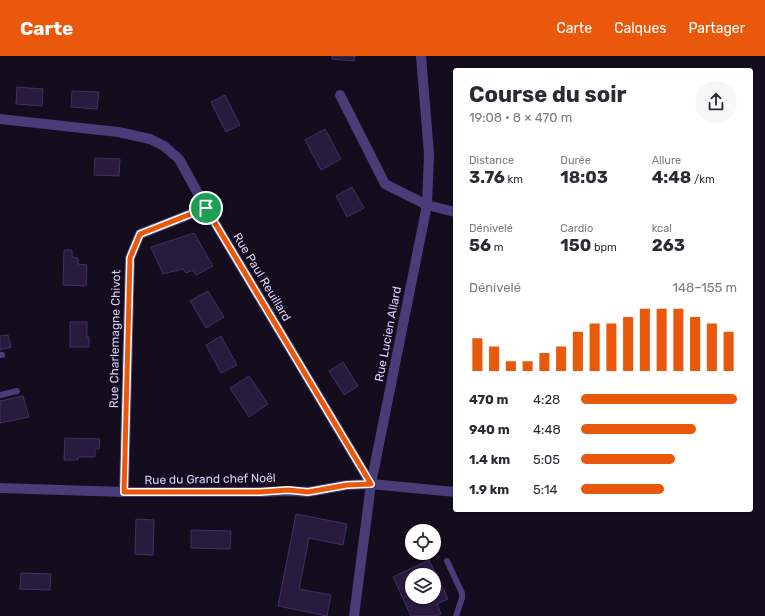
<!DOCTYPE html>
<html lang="fr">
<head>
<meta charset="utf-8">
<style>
  :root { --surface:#fff; --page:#f7f7f7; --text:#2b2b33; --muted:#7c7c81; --accent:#ea580c }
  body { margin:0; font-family:Rubik,sans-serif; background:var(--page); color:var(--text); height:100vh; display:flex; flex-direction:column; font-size:15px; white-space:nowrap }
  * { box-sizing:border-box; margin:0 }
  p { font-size:13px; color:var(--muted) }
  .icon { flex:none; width:22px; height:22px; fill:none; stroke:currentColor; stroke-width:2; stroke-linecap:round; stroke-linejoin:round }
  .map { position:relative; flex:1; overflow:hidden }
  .side { position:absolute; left:453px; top:12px; width:300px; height:444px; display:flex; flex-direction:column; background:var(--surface); border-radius:4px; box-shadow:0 1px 3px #0004 }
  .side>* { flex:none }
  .fabs { position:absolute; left:405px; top:468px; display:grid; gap:8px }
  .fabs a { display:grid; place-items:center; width:36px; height:36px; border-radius:50%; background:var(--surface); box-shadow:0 1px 3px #0004; font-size:20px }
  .pin { position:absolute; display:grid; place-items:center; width:34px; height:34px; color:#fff; margin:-17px; border:2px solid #fff; border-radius:50%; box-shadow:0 1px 4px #0007 }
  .round { display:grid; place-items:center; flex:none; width:42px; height:42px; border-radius:21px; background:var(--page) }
  .overview { display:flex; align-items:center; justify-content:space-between; height:68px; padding:0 16px }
  h1 { font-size:22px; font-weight:700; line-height:30px }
  .figures { display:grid; grid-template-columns:repeat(3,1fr); gap:6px; height:68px; padding:4px 16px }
  .figures div { display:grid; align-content:center }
  .figures b { font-size:17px; font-weight:700 }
  .figures small { font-size:11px; font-weight:400 }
  .figures p { font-size:11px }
  .chart { height:112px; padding:8px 16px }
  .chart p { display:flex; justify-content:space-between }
  .chart svg { width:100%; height:72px; margin-top:4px; stroke:var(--accent); stroke-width:6 }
  ul { padding:0 16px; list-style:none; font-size:13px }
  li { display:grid; grid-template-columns:64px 48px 1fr; align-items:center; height:30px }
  li i { height:10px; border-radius:5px; background:var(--accent) }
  header { display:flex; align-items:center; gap:24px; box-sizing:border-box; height:56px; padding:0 20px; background:var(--accent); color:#fff }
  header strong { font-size:19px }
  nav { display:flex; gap:22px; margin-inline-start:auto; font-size:14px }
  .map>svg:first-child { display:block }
  .building { fill:#281b3d; stroke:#442f67; fill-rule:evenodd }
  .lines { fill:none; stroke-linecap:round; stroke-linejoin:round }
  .lane { stroke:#493c79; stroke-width:6 }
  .street { stroke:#493c79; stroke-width:10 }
  .route-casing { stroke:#fff; stroke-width:8 }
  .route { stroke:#ea580c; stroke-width:5 }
  .labels { text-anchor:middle; stroke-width:3.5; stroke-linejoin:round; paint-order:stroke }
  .street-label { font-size:12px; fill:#dbcefb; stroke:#130d1d }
</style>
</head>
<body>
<header>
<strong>Carte</strong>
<nav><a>Carte</a><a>Calques</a><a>Partager</a></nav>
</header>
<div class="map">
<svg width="765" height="560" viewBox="0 0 765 560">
  <rect width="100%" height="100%" fill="#130d1d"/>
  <g class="building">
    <path d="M332,0H355L354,5L332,3Z"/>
    <path d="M17,31L43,33L42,50L16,48Z"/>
    <path d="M72,35L99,36L97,53L71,51Z"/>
    <path d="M225,39L240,69L226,76L211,46Z"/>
    <path d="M325,73L341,103L321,114L305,84Z"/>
    <path d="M95,102L120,103L119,120L94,119Z"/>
    <path d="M352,131L364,152L347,161L336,140Z"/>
    <path d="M194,177L213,210L196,219L193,214L186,217L183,213L163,218L151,191Z"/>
    <path d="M64,194H72V201L78,202V208L87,209L86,230L63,229Z"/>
    <path d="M208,235L224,261L206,272L190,245Z"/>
    <path d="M70,266H87V281H89V291H70Z"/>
    <path d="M8,279L11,291L0,294V280Z"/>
    <path d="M221,280L237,309L221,317L206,289Z"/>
    <path d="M343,306L358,330L344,339L329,315Z"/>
    <path d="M249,320L268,348L249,361L230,332Z"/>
    <path d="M23,340L29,361L0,367V345Z"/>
    <path d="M65,382L100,383L99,393H95V401H78V404H64Z"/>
    <path d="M296,458L347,468L343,489L309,482L299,533L331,539L327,560L278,550Z"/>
    <path d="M136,463L154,464L153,499L135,498Z"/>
    <path d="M191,474L231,475L230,493L191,492Z"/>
    <path d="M429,504L448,543L437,548L441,558L437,560H411L393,521ZM412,519H434V541H412Z"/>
    <path d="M21,517L51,518L50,534L20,533Z"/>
  </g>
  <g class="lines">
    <g class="lane">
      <path d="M0,299H2"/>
      <path d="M0,339L17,335"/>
      <path d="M447,505L462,537V542L456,560"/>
    </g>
    <g class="street">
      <path d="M340,39L385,128L427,149L455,156"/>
      <path d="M0,63L118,76L150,83L164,90L179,103L206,152L371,428"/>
      <path d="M0,432L124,436H260L288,435L308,436L347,429L371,428L455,436"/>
      <path d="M124,436L130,202L140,178L206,152"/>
      <path d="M354,560L371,428L427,149L429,98L421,0"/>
    </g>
  </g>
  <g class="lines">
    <defs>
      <path id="route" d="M206,152L371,428L347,429L308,436L288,434L260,436H124L130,202L140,178Z"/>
    </defs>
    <use href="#route" class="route-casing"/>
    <use href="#route" class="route"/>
  </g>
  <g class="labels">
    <g class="street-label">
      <text transform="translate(262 221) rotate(59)" y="4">Rue Paul Reuillard</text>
      <text transform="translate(388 278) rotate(-79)" y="4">Rue Lucien Allard</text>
      <text transform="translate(115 283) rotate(-89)" y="4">Rue Charlemagne Chivot</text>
      <text transform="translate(210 423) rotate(-1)" y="4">Rue du Grand chef Noël</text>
    </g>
  </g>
</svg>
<div class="fabs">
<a><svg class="icon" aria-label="locate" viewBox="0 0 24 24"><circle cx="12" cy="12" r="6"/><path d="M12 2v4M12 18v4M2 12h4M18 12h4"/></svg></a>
<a><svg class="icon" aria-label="layers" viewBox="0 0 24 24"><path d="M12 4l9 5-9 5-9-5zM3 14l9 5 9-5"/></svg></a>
</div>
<div class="pin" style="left:206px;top:152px;background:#1e9e55"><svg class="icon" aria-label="arrive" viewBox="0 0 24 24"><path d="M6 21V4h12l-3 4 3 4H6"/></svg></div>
<section class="side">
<div class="overview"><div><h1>Course du soir</h1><p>19:08 · 8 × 470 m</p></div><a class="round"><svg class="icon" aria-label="share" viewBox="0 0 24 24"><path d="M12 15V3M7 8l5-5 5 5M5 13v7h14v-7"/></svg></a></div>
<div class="figures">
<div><p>Distance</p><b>3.76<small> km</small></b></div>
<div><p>Durée</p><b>18:03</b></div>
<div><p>Allure</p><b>4:48<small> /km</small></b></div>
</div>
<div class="figures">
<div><p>Dénivelé</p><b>56<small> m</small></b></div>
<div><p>Cardio</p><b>150<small> bpm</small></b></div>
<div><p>kcal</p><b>263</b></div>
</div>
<div class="chart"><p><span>Dénivelé</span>148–155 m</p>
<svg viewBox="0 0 160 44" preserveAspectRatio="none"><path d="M5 44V24M15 44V29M25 44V38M35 44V38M45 44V33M55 44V29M65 44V20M75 44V15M85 44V15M95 44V11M105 44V6M115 44V6M125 44V6M135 44V11M145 44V15M155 44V20"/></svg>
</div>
<ul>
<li><b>470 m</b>4:28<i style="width:100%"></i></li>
<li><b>940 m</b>4:48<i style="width:74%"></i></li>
<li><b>1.4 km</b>5:05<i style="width:60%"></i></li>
<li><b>1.9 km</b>5:14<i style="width:53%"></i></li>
</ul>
</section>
</div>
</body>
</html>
